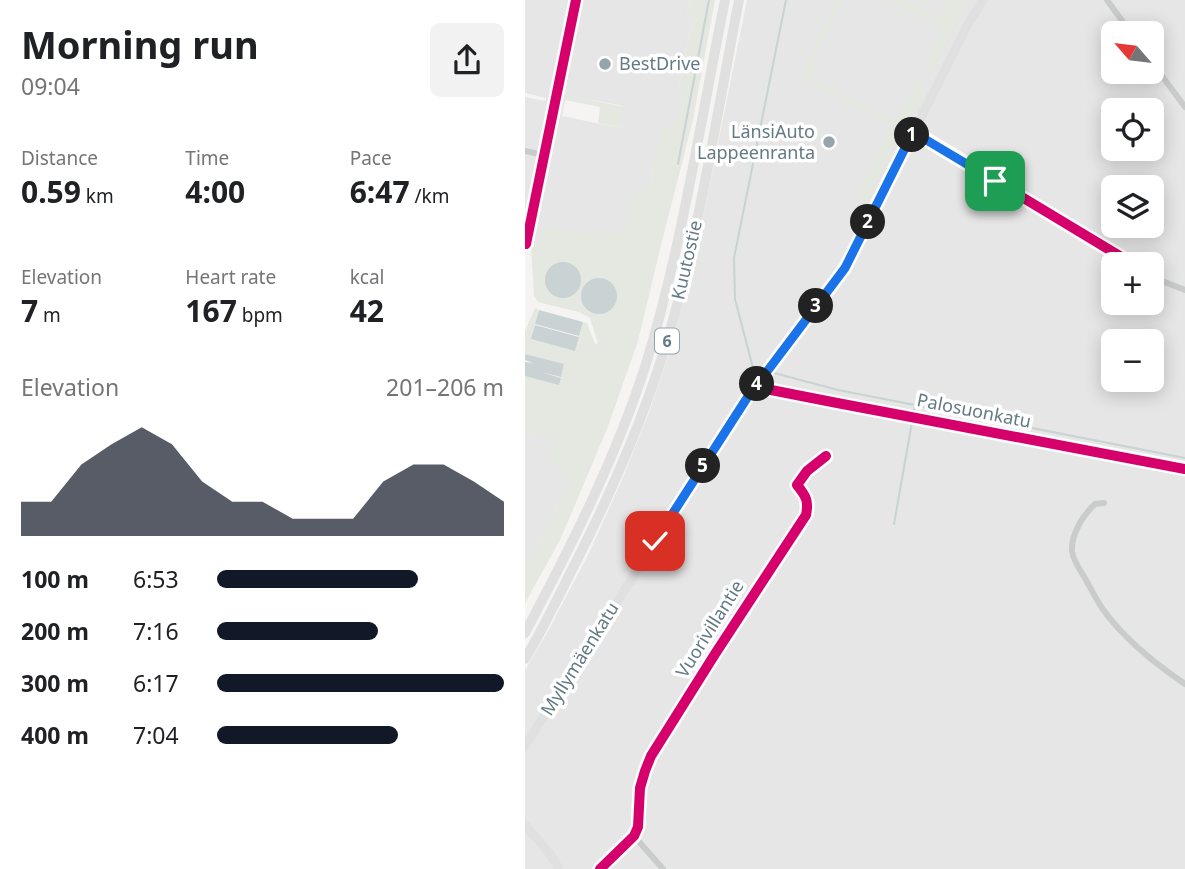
<!DOCTYPE html>
<html lang="en">
<head>
<meta charset="utf-8">
<style>
  :root { --surface:#fff; --page:#f2f2f2; --text:#202124; --muted:#757577; --accent:#111827 }
  body { margin:0; font-family:"Noto Sans",sans-serif; background:var(--page); color:var(--text); height:100vh; display:flex; flex-direction:column; font-size:26px; white-space:nowrap }
  * { box-sizing:border-box; margin:0 }
  p { font-size:23px; color:var(--muted) }
  .icon { flex:none; width:38px; height:38px; fill:none; stroke:currentColor; stroke-width:2; stroke-linecap:round; stroke-linejoin:round }
  .map { position:relative; flex:1; overflow:hidden }
  .details { display:flex; flex-direction:column; background:var(--surface); width:525px }
  .details>* { flex:none }
  .needle { width:46px; rotate:298deg }
  .fabs { position:absolute; left:576px; top:21px; display:grid; gap:14px }
  .fabs a { display:grid; place-items:center; width:63px; height:63px; border-radius:10px; background:var(--surface); box-shadow:0 4px 18px #0003; font-size:35px }
  .pin { position:absolute; display:grid; place-items:center; width:60px; height:60px; color:#fff; margin:-30px; border-radius:14px; box-shadow:0 4px 10px #0006 }
  .km { position:absolute; width:35px; height:35px; margin:-18px; border-radius:50%; background:#222; color:#fff; font-size:19px; line-height:35px; text-align:center }
  .round { display:grid; place-items:center; flex:none; width:74px; height:74px; border-radius:10px; background:var(--page) }
  .summary { display:flex; align-items:center; justify-content:space-between; height:119px; padding:0 21px }
  h1 { font-size:38px; font-weight:700; line-height:52px }
  .figures { display:grid; grid-template-columns:repeat(3,1fr); gap:10px; height:119px; padding:7px 21px }
  .figures div { display:grid; align-content:center }
  .figures b { font-size:30px; font-weight:700 }
  .figures small { font-size:19px; font-weight:400 }
  .figures p { font-size:19px }
  .chart { height:196px; padding:14px 21px }
  .chart p { display:flex; justify-content:space-between }
  .chart svg { width:100%; height:126px; margin-top:7px; fill:var(--accent); opacity:.7 }
  ul { padding:0 21px; list-style:none; font-size:23px }
  li { display:grid; grid-template-columns:112px 84px 1fr; align-items:center; height:52px }
  li i { height:18px; border-radius:9px; background:var(--accent) }
  main { display:flex; flex:1; min-height:0 }
  .map>svg:first-child { display:block }
  .built { fill:#e5e6e5; fill-rule:evenodd }
  .green { fill:#e5e7e1 }
  .water { fill:#c9d3d4 }
  .lines { fill:none; stroke-linecap:round; stroke-linejoin:round }
  .stream { stroke:#c9d3d4; stroke-width:2 }
  .minor { stroke:#cacccc; stroke-width:6 }
  .secondary { stroke:#dfe0df; stroke-width:9 }
  .trunk { stroke:#dfe0df; stroke-width:10 }
  .cycleway-casing { stroke:#fff; stroke-width:15 }
  .cycleway { stroke:#d6006c; stroke-width:10 }
  .route-casing { stroke:#fff; stroke-width:14 }
  .route { stroke:#1a73e8; stroke-width:9 }
  .poi-dot { fill:#96a5ab; stroke:#fff; stroke-width:2.5 }
  .labels { text-anchor:middle; stroke-width:7; stroke-linejoin:round; paint-order:stroke }
  .shield { fill:#fff; stroke:#92a2a9; stroke-width:2 }
  .shield-label { font-size:16px; font-weight:bold; fill:#637a84 }
  .poi-label { font-size:18px; fill:#637a84; stroke:#fff; text-anchor:start }
  .street-label { font-size:18px; fill:#637a84; stroke:#fff }
</style>
</head>
<body>
<main>
<section class="details">
<div class="summary"><div><h1>Morning run</h1><p>09:04</p></div><a class="round"><svg class="icon" aria-label="share" viewBox="0 0 24 24"><path d="M12 15V3M7 8l5-5 5 5M5 13v7h14v-7"/></svg></a></div>
<div class="figures">
<div><p>Distance</p><b>0.59<small> km</small></b></div>
<div><p>Time</p><b>4:00</b></div>
<div><p>Pace</p><b>6:47<small> /km</small></b></div>
</div>
<div class="figures">
<div><p>Elevation</p><b>7<small> m</small></b></div>
<div><p>Heart rate</p><b>167<small> bpm</small></b></div>
<div><p>kcal</p><b>42</b></div>
</div>
<div class="chart"><p><span>Elevation</span>201–206 m</p>
<svg viewBox="0 0 160 44" preserveAspectRatio="none"><path d="M0 44V32L10 32L20 19L30 12L40 6L50 12L60 25L70 32L80 32L90 38L100 38L110 38L120 25L130 19L140 19L150 25L160 32V44z"/></svg>
</div>
<ul>
<li><b>100 m</b>6:53<i style="width:70%"></i></li>
<li><b>200 m</b>7:16<i style="width:56%"></i></li>
<li><b>300 m</b>6:17<i style="width:100%"></i></li>
<li><b>400 m</b>7:04<i style="width:63%"></i></li>
</ul>
</section>
<div class="map">
<svg width="660" height="869" viewBox="0 0 660 869">
  <rect width="100%" height="100%" fill="#f5f4f3"/>
  <g class="built">
    <path d="M0,0H165L162,15L170,21L165,31L154,88L159,105L152,120L129,156L126,188L106,198L96,231L71,233L22,227L12,246L0,242V97L20,101L21,98L0,93ZM41,95L98,106L95,128L37,116Z"/>
    <path d="M222,0H660V869H0V670L22,633L64,553L96,482L125,410L148,342L177,223ZM588,33H626V72H588ZM588,110H626V149H588ZM588,187H626V226H588ZM588,264H626V303H588ZM588,341H626V380H588Z"/>
    <path d="M0,431L31,442L46,478L0,567Z"/>
  </g>
  <g class="green">
    <path d="M165,0H190L168,120L137,241L113,341L82,429L35,540L0,603V567L46,478L24,461L30,442L0,431V376L34,384L39,365L0,354V331L10,308L14,310L6,339L50,351L58,322L62,323L70,344L73,343L65,318L54,312L13,302L9,296L6,246H12L22,226L71,233L96,230L106,198L118,187H126L129,156L136,129L152,120L159,105L154,88L165,31L170,21L162,15Z"/>
    <path d="M311,0H318L288,61L295,65L288,79L371,121L391,83L393,81L401,85L342,202L330,196L366,126L275,77L292,42L290,40Z"/>
    <path d="M359,0H380L412,15L421,0H443L406,73L400,70L399,66L417,28Z"/>
    <path d="M403,89L404,90L330,241L327,240Z"/>
    <path d="M41,95L99,107L95,128L73,123L75,107L40,100Z"/>
  </g>
  <g class="water">
    <circle cx="38" cy="280" r="18"/>
    <circle cx="74" cy="296" r="18"/>
    <path d="M14,310L58,322L54,336L10,324Z"/>
    <path d="M10,325L54,337L50,351L6,339Z"/>
    <path d="M0,354L39,364L36,377L16,372L36,378L34,385L0,376V362L8,363L0,360Z"/>
  </g>
  <g class="lines">
    <g class="stream">
      <path d="M153,164L184,0"/>
      <path d="M237,370L228,368L210,299L209,258L261,0"/>
      <path d="M249,373L313,390L660,458"/>
      <path d="M369,524L390,405"/>
    </g>
    <g class="minor">
      <path d="M582,0L606,33"/>
      <path d="M626,61L660,107"/>
      <path d="M389,132L608,264"/>
      <path d="M0,151L19,155"/>
      <path d="M1,244L51,0"/>
      <path d="M626,275L637,281L660,290"/>
      <path d="M232,385L246,390L307,402L660,469"/>
      <path d="M579,503L570,504C558,515 546,534 547,551C548,561 556,571 561,580C566,589 571,599 577,608C598,638 629,663 660,684"/>
      <path d="M109,836L138,869"/>
      <path d="M75,869L109,836L113,827L115,788L120,771L126,756L190,654L281,515C284,501 281,496 272,485L282,471L301,456"/>
    </g>
    <g class="secondary">
      <path d="M0,746L222,398L320,268L443,24L458,0"/>
      <path d="M0,825L25,854L34,869"/>
    </g>
    <g class="trunk">
      <path d="M0,633C45,548 90,460 120,367C157,248 175,123 200,0"/>
      <path d="M0,659C19,627 35,593 52,560C88,489 120,415 143,338C175,228 192,113 214,0"/>
    </g>
    <defs>
      <g id="cycleway">
        <path d="M389,132L608,264"/>
        <path d="M1,244L51,0"/>
        <path d="M232,385L246,390L307,402L660,469"/>
        <path d="M75,869L109,836L113,827L115,788L120,771L126,756L190,654L281,515C284,501 281,496 272,485L282,471L301,456"/>
      </g>
    </defs>
    <use href="#cycleway" class="cycleway-casing"/>
    <use href="#cycleway" class="cycleway"/>
  </g>
  <g class="lines">
    <defs>
      <path id="route" d="M130,541L222,398L320,268L388,132L470,181"/>
    </defs>
    <use href="#route" class="route-casing"/>
    <use href="#route" class="route"/>
  </g>
  <g class="poi-dot">
    <circle cx="80" cy="64" r="7"/>
    <circle cx="304" cy="142" r="7"/>
  </g>
  <g class="labels">
    <rect class="shield" x="130" y="328.5" width="24" height="25" rx="5"/>
    <g class="shield-label">
      <text x="142" y="347">6</text>
    </g>
    <g class="poi-label">
      <text x="94" y="70">BestDrive</text>
      <text x="290" y="138" text-anchor="end">LänsiAuto<tspan x="290" dy="21">Lappeenranta</tspan></text>
    </g>
    <g class="street-label">
      <text transform="translate(162 260) rotate(-77)" y="6">Kuutostie</text>
      <text transform="translate(449 411) rotate(11)" y="6">Palosuonkatu</text>
      <text transform="translate(185 629) rotate(-58)" y="6">Vuorivillantie</text>
      <text transform="translate(55 659) rotate(-58)" y="6">Myllymäenkatu</text>
    </g>
  </g>
</svg>
<div class="fabs">
<a><svg class="needle" viewBox="-14 -14 28 28"><path d="M0-13l5 13h-10z" fill="#e53935"/><path d="M0 13l5-13h-10z" fill="#757577"/></svg></a>
<a><svg class="icon" aria-label="locate" viewBox="0 0 24 24"><circle cx="12" cy="12" r="6"/><path d="M12 2v4M12 18v4M2 12h4M18 12h4"/></svg></a>
<a><svg class="icon" aria-label="layers" viewBox="0 0 24 24"><path d="M12 4l9 5-9 5-9-5zM3 14l9 5 9-5"/></svg></a>
<a>+</a>
<a>−</a>
</div>
<div class="pin" style="left:470px;top:181px;background:#1e9e55"><svg class="icon" aria-label="arrive" viewBox="0 0 24 24"><path d="M6 21V4h12l-3 4 3 4H6"/></svg></div>
<div class="pin" style="left:130px;top:541px;background:#d93025"><svg class="icon" aria-label="check" viewBox="0 0 24 24"><path d="M5 12l5 5 9-10"/></svg></div>
<b class="km" style="left:387px;top:135px">1</b>
<b class="km" style="left:343px;top:222px">2</b>
<b class="km" style="left:291px;top:306px">3</b>
<b class="km" style="left:232px;top:384px">4</b>
<b class="km" style="left:178px;top:466px">5</b>
</div>
</main>
</body>
</html>
